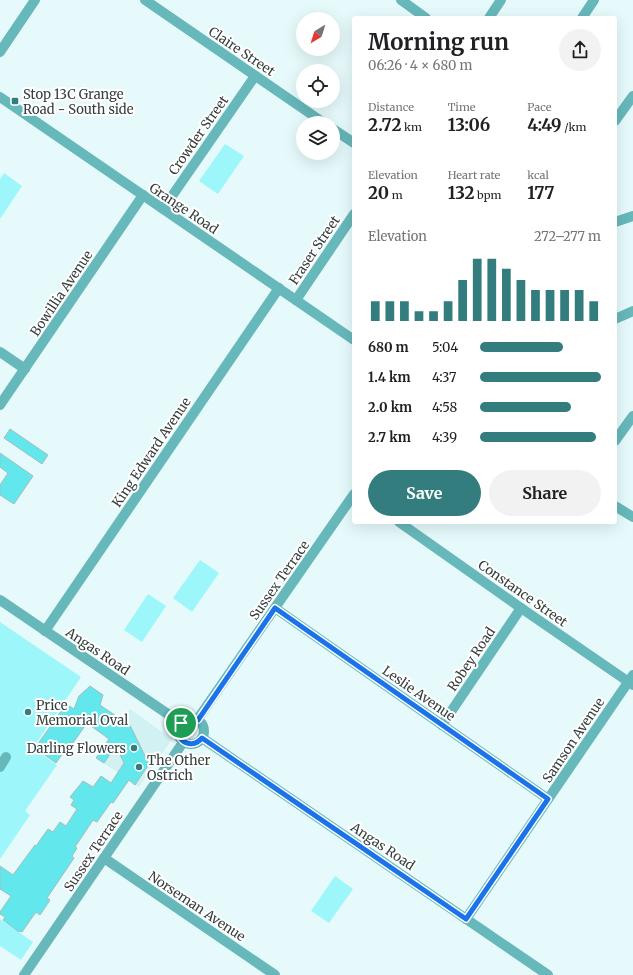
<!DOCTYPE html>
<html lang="en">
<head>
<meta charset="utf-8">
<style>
  :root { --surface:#fff; --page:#f2f2f2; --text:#202124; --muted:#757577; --accent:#347d7f }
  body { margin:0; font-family:Merriweather,serif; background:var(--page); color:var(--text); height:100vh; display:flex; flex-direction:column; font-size:15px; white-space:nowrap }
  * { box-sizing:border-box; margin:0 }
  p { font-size:13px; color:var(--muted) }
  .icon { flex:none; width:22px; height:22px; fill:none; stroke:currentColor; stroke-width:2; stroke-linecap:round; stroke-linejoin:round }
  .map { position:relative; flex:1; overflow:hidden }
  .sheet { position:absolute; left:352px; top:16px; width:265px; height:508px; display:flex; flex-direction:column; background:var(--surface); border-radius:4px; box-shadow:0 4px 16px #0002 }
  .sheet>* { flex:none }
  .needle { width:26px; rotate:218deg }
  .tools { position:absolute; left:296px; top:12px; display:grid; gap:8px }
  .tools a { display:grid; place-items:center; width:44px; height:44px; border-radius:50%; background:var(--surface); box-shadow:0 4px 16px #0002; font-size:20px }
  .pin { position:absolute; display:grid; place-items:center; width:34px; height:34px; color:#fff; margin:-17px; border:2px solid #fff; border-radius:50%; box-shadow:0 1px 4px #0007 }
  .round { display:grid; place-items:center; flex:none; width:42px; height:42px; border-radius:21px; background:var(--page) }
  .summary { display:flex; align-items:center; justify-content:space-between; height:68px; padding:0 16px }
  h1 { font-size:22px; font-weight:700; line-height:30px }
  .stats { display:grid; grid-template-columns:repeat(3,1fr); gap:6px; height:68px; padding:4px 16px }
  .stats div { display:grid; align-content:center }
  .stats b { font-size:17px; font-weight:700 }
  .stats small { font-size:11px; font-weight:400 }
  .stats p { font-size:11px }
  .chart { height:112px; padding:8px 16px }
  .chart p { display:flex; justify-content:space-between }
  .chart svg { width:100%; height:72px; margin-top:4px; stroke:var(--accent); stroke-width:6 }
  .primary-button { display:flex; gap:8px; margin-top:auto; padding:8px 16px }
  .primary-button a { flex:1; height:46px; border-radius:24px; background:var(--accent); color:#fff; font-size:16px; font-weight:700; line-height:46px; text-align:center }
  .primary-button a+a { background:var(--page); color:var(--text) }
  ul { padding:0 16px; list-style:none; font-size:13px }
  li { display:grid; grid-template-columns:64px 48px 1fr; align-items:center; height:30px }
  li i { height:10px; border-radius:5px; background:var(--accent) }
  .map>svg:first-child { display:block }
  .built { fill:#d2f1f2 }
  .green { fill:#9df7fa }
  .building { fill:#62e8ec; stroke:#a7bbbb }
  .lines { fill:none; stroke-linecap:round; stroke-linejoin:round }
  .minor { stroke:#67b8bb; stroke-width:10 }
  .route-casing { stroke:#fff; stroke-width:8 }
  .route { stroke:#1a73e8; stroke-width:5 }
  .poi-dot { fill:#347d7f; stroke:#fff; stroke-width:1.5 }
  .labels { text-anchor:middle; stroke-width:4; stroke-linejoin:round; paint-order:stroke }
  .street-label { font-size:13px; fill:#363e3e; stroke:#fff }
  .poi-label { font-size:13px; fill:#363e3e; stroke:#fff; text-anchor:start }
</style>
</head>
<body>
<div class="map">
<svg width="633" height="975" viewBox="0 0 633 975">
  <rect width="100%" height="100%" fill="#e6fafb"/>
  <path class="built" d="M130,709L172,739L139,787L96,758Z"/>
  <g class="green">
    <path d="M225,144L244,156L218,194L199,181Z"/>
    <path d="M4,173L22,186L0,219V179Z"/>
    <path d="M200,560L219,573L192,612L173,598Z"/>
    <path d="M148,594L166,606L142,642L124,630Z"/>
    <path d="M0,622L81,677L33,748L57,765L25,811L30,815L0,859Z"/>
    <path d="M335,876L353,889L329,923L311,911Z"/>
    <path d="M0,919L33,942L21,960L0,946Z"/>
  </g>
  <g class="building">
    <path d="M10,429L48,455L42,464L4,438Z"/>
    <path d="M0,453L33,476L14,504L0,495V485L8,473L0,467Z"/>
    <path d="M90,686L103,695L100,705L122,720L125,715L149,764L135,785L129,780L113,803L111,802L97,822L93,820L75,847L77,848L72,856L74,858L47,898L50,900L40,915L36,912L22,932L20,931L19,932L3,920L5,917L0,914V912L11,896L0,889V866L13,875L35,845L36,846L48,829L53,832L60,822L66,826L77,809L71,805L74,800L70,797L83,781L93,787L101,776L111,783L124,763L116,746L104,763L96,758L109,739L87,723L73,743L71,742L56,763L35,748L66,704L74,709L79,696Z"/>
  </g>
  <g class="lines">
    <g class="minor">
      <path d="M145,0L324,123"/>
      <path d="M401,0L426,18"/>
      <path d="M489,18L501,0"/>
      <path d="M582,18L594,0"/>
      <path d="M0,52L35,0"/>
      <path d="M0,97L354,340"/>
      <path d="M615,121L633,96"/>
      <path d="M333,129L354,143"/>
      <path d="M163,209L255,76"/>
      <path d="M615,222L633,216"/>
      <path d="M296,300L354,214"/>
      <path d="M615,319L633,311"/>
      <path d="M0,352L25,369"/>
      <path d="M0,405L143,195"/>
      <path d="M615,441L633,416"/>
      <path d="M615,506L633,517"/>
      <path d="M399,522L521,608L633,685"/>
      <path d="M0,600L181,723"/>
      <path d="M275,608L548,799"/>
      <path d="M45,631L279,288"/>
      <circle cx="191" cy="731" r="13"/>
      <path d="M197,720L354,494"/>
      <path d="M442,725L521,608"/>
      <path d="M202,738L548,975"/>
      <path d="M0,767L6,757"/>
      <path d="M104,858L275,975"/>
      <path d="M466,919L633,675"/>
      <path d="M24,975L184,741"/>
    </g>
  </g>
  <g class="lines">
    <defs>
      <path id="route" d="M275,608L548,799L466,919L202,738C189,753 170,735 182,722C187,718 192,718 198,720Z"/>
    </defs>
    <use href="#route" class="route-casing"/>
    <use href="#route" class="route"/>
  </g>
  <g class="poi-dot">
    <rect x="11" y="97" width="8" height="8" rx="2"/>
    <circle cx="28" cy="712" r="4"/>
    <circle cx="134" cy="748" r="4"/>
    <circle cx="139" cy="767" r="4"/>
  </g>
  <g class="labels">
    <g class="street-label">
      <text transform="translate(242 51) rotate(34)" y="5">Claire Street</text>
      <text transform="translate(198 135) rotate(-55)" y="5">Crowder Street</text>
      <text transform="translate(184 208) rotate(34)" y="5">Grange Road</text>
      <text transform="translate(314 250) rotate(-56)" y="5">Fraser Street</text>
      <text transform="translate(61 293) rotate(-56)" y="5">Bowillia Avenue</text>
      <text transform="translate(151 452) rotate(-56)" y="5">King Edward Avenue</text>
      <text transform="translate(279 580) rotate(-55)" y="5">Sussex Terrace</text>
      <text transform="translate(523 593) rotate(35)" y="5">Constance Street</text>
      <text transform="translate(98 651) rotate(34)" y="5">Angas Road</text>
      <text transform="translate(471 659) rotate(-56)" y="5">Robey Road</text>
      <text transform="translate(419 693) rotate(35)" y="5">Leslie Avenue</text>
      <text transform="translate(573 740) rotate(-56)" y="5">Samson Avenue</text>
      <text transform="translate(383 846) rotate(34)" y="5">Angas Road</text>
      <text transform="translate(93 851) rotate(-56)" y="5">Sussex Terrace</text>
      <text transform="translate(197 906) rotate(34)" y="5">Norseman Avenue</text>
    </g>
    <g class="poi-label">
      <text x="23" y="99">Stop 13C Grange<tspan x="23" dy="15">Road - South side</tspan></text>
      <text x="36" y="710">Price<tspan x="36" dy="15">Memorial Oval</tspan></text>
      <text x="126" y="753" text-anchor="end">Darling Flowers</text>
      <text x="147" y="765">The Other<tspan x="147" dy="15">Ostrich</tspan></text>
    </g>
  </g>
</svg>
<div class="tools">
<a><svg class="needle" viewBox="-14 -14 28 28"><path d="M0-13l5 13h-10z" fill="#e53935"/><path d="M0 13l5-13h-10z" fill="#757577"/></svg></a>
<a><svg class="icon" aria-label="locate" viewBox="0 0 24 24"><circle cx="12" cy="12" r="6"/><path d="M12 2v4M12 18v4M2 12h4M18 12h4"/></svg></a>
<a><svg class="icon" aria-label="layers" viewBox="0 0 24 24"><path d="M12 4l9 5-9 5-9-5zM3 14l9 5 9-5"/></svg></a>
</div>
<div class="pin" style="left:181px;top:723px;background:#1e9e55"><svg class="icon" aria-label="arrive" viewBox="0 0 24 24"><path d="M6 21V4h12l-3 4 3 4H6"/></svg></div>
<section class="sheet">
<div class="summary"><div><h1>Morning run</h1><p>06:26 · 4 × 680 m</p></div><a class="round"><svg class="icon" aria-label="share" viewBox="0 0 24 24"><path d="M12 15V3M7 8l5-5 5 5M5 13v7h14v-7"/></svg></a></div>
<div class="stats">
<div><p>Distance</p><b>2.72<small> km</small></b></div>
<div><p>Time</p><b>13:06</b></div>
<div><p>Pace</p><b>4:49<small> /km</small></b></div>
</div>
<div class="stats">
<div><p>Elevation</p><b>20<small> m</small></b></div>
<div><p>Heart rate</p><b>132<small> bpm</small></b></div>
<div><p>kcal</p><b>177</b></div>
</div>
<div class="chart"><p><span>Elevation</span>272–277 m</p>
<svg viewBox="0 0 160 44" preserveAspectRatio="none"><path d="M5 44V32M15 44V32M25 44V32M35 44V38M45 44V38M55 44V32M65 44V19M75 44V6M85 44V6M95 44V12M105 44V19M115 44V25M125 44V25M135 44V25M145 44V25M155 44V32"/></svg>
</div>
<ul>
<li><b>680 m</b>5:04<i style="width:69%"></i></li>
<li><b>1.4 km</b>4:37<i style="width:100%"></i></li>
<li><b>2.0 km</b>4:58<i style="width:75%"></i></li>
<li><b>2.7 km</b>4:39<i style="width:96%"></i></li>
</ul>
<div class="primary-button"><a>Save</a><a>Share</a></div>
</section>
</div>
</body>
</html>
